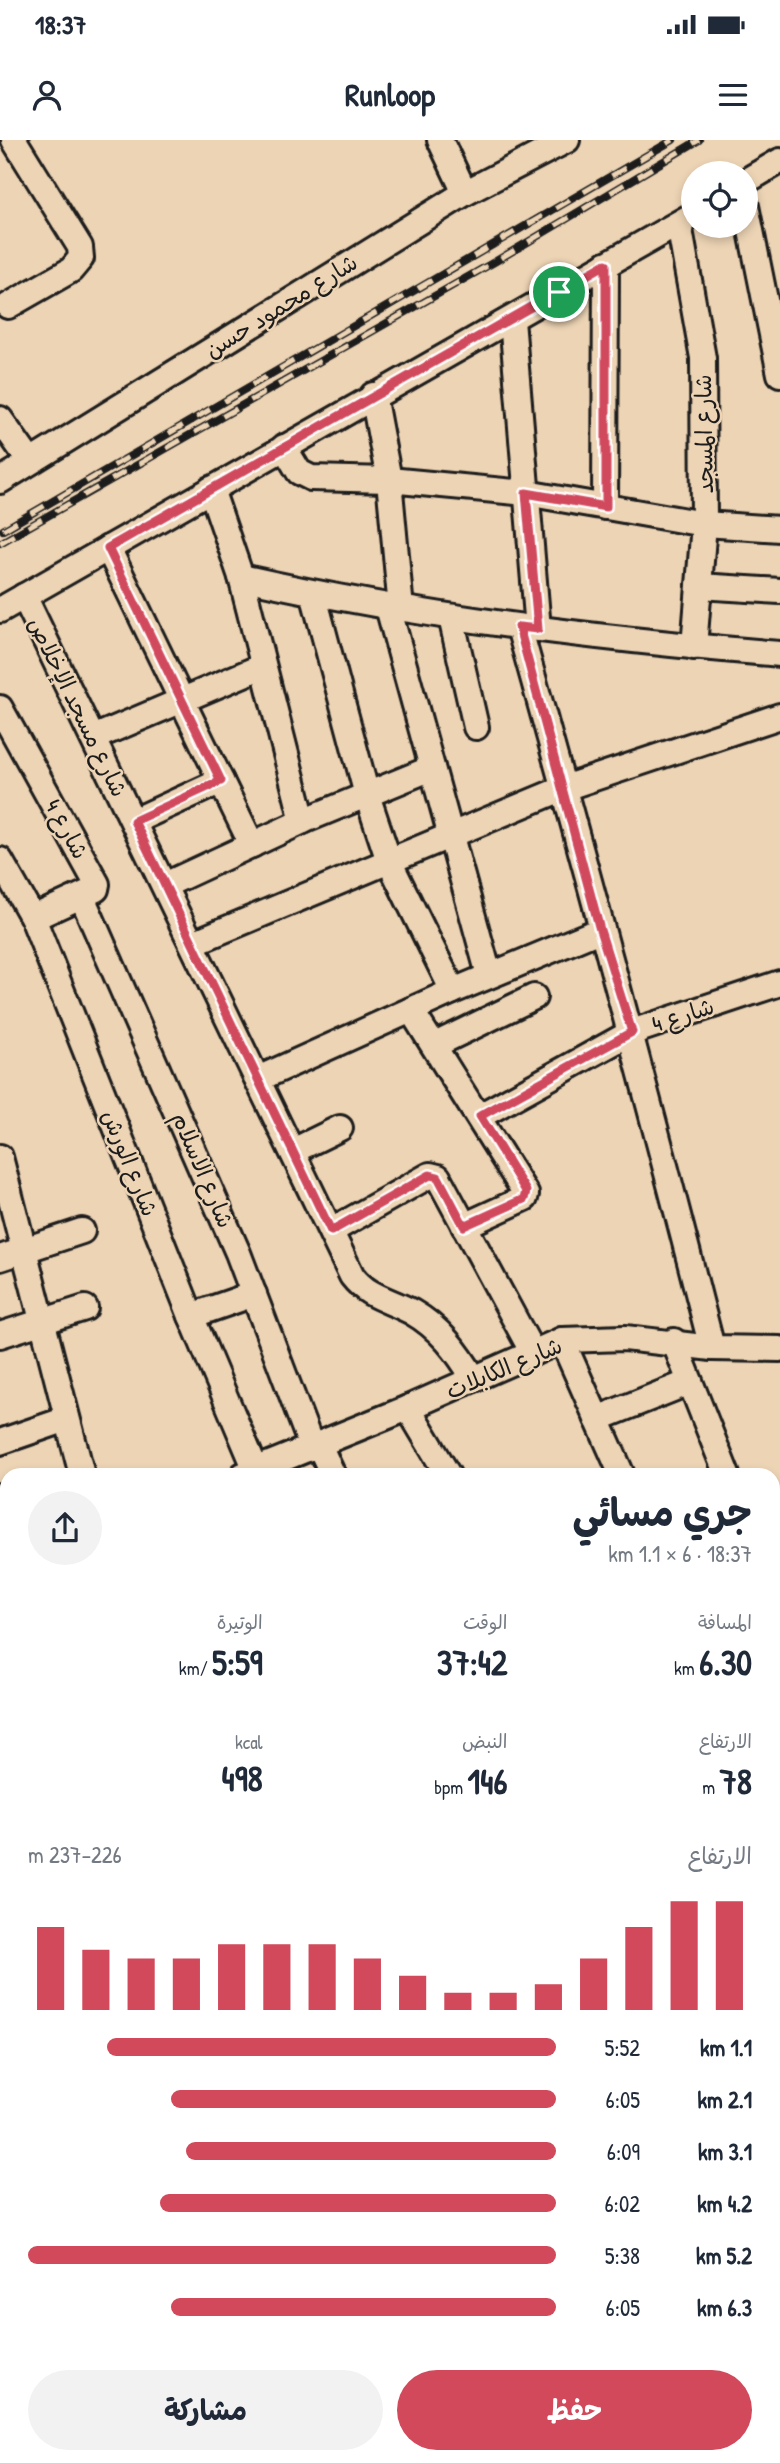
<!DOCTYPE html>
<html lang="ar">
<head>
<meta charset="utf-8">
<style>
  :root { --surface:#fff; --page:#f2f2f3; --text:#1f2937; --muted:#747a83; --accent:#d1495b }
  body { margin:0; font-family:"Patrick Hand","Playpen Sans Arabic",sans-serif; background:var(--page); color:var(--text); direction:rtl; height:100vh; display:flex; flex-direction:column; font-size:26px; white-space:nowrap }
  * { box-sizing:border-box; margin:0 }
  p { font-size:23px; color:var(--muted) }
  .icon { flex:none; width:38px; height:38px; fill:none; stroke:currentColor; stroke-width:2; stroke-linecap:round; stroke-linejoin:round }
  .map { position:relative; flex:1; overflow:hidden; direction:ltr }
  .side { position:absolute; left:0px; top:1328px; width:780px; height:996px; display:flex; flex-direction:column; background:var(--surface); border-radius:21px 21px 0 0; box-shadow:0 4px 10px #0003; direction:rtl }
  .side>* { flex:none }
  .tools { position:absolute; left:681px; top:21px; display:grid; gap:14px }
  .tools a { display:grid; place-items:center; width:77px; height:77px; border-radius:50%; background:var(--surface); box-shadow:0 4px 10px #0003; font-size:35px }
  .pin { position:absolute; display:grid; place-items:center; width:60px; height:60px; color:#fff; margin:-30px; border:4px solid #fff; border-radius:50%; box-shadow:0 2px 7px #0007 }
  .round { display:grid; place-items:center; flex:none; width:74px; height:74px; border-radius:37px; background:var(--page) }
  .overview { display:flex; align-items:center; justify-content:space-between; height:119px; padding:0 28px }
  h1 { font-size:38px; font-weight:700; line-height:52px }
  .figures { display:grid; grid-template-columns:repeat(3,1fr); gap:10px; height:119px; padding:7px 28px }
  .figures div { display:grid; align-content:center }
  .figures b { font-size:35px; font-weight:700 }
  .figures small { font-size:19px; font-weight:400 }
  .figures p { font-size:19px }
  .chart { height:196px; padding:14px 28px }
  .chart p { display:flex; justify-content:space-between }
  .chart svg { width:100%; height:126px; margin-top:7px; stroke:var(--accent); stroke-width:6 }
  .action { display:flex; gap:14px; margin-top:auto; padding:14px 28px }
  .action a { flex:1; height:80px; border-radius:42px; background:var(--accent); color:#fff; font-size:28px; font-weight:700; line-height:80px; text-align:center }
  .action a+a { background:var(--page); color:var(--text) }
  ul { padding:0 28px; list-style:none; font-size:23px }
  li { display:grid; grid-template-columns:112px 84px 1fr; align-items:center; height:52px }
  li i { height:18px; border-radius:9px; background:var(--accent) }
  .status { display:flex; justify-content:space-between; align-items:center; height:49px; padding:0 35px; background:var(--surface); direction:ltr }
  .status svg { height:19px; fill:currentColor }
  header { display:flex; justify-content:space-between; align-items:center; height:91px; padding:0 28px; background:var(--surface); font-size:32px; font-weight:700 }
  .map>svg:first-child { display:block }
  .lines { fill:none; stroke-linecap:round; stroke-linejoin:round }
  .minor-casing { stroke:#1c1c1c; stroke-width:30 }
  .minor { stroke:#edd4b5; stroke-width:24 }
  .rail-casing { stroke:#1c1c1c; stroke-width:8 }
  .rail { stroke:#edd4b5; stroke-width:5; stroke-dasharray:16; stroke-linecap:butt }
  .route-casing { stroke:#fff; stroke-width:14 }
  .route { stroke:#d1495b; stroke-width:9 }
  .labels { text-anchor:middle; stroke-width:5; stroke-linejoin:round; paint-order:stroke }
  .street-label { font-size:23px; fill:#1c1c1c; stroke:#edd4b5 }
</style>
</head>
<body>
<div class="status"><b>18:37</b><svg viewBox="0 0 49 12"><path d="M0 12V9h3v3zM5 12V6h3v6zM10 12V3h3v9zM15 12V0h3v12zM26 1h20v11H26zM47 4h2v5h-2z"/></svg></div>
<header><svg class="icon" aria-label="menu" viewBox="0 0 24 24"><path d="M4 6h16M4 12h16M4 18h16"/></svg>Runloop<svg class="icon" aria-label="person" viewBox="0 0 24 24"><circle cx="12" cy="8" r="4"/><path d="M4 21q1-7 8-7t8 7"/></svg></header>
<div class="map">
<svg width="780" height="2323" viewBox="0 0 780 2323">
  <rect width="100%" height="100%" fill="#edd4b5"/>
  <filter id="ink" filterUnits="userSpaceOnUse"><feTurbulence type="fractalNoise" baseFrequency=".0143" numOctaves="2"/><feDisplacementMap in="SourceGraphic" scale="14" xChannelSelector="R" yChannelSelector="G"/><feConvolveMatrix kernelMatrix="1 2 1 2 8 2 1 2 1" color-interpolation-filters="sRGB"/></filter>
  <g filter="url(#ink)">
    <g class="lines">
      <defs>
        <g id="minor">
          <path d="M440,0L465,53"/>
          <path d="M746,41L780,21"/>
          <path d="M746,66L780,234"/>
          <path d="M679,84L703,218L704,384L694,507"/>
          <path d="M8,166L71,130L81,118L80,107L14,0"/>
          <path d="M512,180L538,489"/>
          <path d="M373,255L389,340L401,469"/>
          <path d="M0,279L29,320"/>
          <path d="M284,307L299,332L311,338L389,340L526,353L704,384L780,389"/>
          <path d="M0,341L465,53L567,0"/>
          <path d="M211,349L241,437L303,681"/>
          <path d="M605,367L606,124"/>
          <path d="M108,408L252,705"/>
          <path d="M241,437C418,477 599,499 780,514"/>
          <path d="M699,446L780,451"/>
          <path d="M313,453L367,655L389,721L453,851"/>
          <path d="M24,456L352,1136C369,1158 388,1159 412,1172C440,1188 458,1212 474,1239"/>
          <path d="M388,467L489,835"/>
          <path d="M0,470L693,75"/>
          <path d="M451,477L476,587"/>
          <path d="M519,487C586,727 651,967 712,1208"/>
          <path d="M0,568L97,744L96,749L33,778"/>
          <path d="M93,598L263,526"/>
          <path d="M134,681L221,641"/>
          <path d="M0,720L33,778L191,1176L256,1330"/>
          <path d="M165,745L303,681L432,628"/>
          <path d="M82,757L238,1113L312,1308"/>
          <path d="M193,803L564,648L780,576"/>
          <path d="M411,870L526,1054L525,1058L464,1086"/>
          <path d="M435,905L534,857"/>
          <path d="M258,939L453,851L600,790"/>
          <path d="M480,976L632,892L780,843"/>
          <path d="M293,1011L340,988"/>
          <path d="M0,1017L82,1335"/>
          <path d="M331,1091L430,1035L438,1037L533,1213"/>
          <path d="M0,1118L82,1091"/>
          <path d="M191,1176L254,1154"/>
          <path d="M0,1195L85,1168"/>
          <path d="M562,1200L622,1335"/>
          <path d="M674,1201L727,1335"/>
          <path d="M408,1268L448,1335"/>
          <path d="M597,1279L690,1242"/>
          <path d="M0,1302L67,1279"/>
          <path d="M319,1305L333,1335"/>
          <path d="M243,1335L408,1268L562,1200L625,1198L712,1208L780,1209"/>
          <path d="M0,1356L7,1380"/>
          <path d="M0,1434L7,1431"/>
          <path d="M774,1709L780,1707"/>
          <path d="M774,1801L780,1799"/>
          <path d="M0,1861L7,1859"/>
          <path d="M0,1936L3,1946"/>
          <path d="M774,2024L780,2037"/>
          <path d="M0,2033L7,2030"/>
          <path d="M0,2121L7,2118"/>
          <path d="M0,2175L7,2173"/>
          <path d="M0,2218L7,2234"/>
          <path d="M774,2233L780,2230"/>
          <path d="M774,2298L780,2310"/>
          <path d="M48,2317L51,2323"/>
          <path d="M121,2317L123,2323"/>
          <path d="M198,2317L199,2323"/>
          <path d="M327,2317V2323"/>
          <path d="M506,2317V2323"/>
          <path d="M687,2317L690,2323"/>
          <path d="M586,2323L599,2317"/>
        </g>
      </defs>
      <use href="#minor" class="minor-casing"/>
      <use href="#minor" class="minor"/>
      <defs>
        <g id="rail">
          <path d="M3,390L673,0"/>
          <path d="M0,403L496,121L699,0"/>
        </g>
      </defs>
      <use href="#rail" class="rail-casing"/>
      <use href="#rail" class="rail"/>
    </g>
  </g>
  <g class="lines" filter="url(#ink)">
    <defs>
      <path id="route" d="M606,124V367L526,353L538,489L519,487L600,790L632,892L480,976L526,1051L524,1059L464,1086L438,1037L430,1035L331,1091L134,681L221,641L108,408Z"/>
    </defs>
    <use href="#route" class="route-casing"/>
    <use href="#route" class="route"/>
  </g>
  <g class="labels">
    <g class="street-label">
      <text transform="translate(281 166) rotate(-32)" y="8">شارع محمود حسن</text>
      <text transform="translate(704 294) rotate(-91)" y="8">شارع المسجد</text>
      <text transform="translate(78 567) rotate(64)" y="8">شارع مسجد الإخلاص</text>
      <text transform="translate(67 689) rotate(61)" y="8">شارع 4</text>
      <text transform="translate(683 875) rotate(-18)" y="8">شارع 4</text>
      <text transform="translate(130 1023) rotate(68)" y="8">شارع الورش</text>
      <text transform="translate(203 1030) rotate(67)" y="8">شارع الاسلام</text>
      <text transform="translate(504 1228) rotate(-23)" y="8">شارع الكابلات</text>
    </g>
  </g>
</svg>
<div class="tools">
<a><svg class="icon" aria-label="locate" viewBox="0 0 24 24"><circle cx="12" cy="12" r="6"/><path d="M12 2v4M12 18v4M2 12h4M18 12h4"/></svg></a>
</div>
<div class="pin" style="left:559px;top:152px;background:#1e9e55"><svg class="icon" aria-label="arrive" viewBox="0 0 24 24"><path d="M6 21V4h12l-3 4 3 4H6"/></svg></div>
<section class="side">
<div class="overview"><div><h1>جري مسائي</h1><p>18:37 · 6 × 1.1 km</p></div><a class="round"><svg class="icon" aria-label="share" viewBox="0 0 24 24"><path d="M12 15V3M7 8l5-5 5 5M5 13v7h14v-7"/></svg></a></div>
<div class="figures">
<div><p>المسافة</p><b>6.30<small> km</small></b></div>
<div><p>الوقت</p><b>37:42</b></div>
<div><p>الوتيرة</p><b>5:59<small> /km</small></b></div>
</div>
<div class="figures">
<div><p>الارتفاع</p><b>78<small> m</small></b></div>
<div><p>النبض</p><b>146<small> bpm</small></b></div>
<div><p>kcal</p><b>498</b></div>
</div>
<div class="chart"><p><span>الارتفاع</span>226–237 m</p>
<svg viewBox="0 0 160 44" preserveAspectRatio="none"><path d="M5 44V15M15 44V23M25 44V26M35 44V26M45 44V21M55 44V21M65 44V21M75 44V26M85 44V32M95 44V38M105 44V38M115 44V35M125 44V26M135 44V15M145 44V6M155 44V6"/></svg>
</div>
<ul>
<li><b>1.1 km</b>5:52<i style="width:85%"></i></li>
<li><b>2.1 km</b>6:05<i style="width:73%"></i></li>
<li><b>3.1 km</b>6:09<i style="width:70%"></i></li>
<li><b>4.2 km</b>6:02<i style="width:75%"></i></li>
<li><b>5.2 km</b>5:38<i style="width:100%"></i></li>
<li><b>6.3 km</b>6:05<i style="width:73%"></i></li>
</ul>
<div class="action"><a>حفظ</a><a>مشاركة</a></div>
</section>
</div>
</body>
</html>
